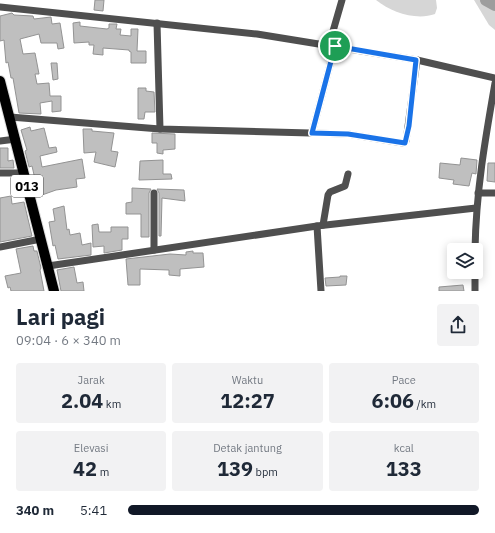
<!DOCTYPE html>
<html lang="id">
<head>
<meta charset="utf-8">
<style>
  :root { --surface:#fff; --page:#f2f2f3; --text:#1f2937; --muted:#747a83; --accent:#111827 }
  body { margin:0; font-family:"IBM Plex Sans",sans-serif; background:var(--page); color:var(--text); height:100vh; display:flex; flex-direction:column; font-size:15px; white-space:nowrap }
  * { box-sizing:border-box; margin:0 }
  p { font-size:13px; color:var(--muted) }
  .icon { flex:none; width:22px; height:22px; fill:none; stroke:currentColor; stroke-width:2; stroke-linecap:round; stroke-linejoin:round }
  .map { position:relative; height:291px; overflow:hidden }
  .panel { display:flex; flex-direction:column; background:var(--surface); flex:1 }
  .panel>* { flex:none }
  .buttons { position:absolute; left:447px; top:243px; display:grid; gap:8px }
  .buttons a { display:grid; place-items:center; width:36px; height:36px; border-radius:4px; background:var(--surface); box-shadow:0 2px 10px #0003; font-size:20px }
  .pin { position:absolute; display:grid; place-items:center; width:34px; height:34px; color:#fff; margin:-17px; border:2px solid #fff; border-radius:50%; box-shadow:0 1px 4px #0007 }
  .round { display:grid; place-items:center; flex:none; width:42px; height:42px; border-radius:4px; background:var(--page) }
  .summary { display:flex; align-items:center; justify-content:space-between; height:68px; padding:0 16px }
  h1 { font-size:22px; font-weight:800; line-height:30px }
  .stats { display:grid; grid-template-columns:repeat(3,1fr); gap:6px; height:68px; padding:4px 16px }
  .stats div { display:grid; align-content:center; border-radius:4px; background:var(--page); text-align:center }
  .stats b { font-size:20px; font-weight:800 }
  .stats small { font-size:11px; font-weight:400 }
  .stats p { font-size:11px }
  ul { padding:0 16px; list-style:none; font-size:13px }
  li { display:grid; grid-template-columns:64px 48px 1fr; align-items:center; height:30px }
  li i { height:10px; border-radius:5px; background:var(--accent) }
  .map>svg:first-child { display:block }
  .green { fill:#d6d6d6 }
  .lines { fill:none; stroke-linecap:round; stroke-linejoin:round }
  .river { stroke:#9d9d9d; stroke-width:12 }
  .building { fill:#bfbfbf; stroke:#939393 }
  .primary-casing { stroke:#dbdbdb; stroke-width:12 }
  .minor { stroke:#4f4f4f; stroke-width:7 }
  .primary { stroke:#000; stroke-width:10 }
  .route-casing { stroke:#fff; stroke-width:8 }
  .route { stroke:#1a73e8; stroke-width:5 }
  .labels { text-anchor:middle; stroke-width:3.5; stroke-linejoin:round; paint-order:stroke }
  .shield { fill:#fff; stroke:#4c4c4c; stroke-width:1 }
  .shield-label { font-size:13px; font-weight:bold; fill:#000 }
</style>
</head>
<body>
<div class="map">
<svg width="495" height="291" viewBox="0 0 495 291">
  <rect width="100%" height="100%" fill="#fff"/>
  <g class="green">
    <path d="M376,0H436L437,8L435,14C416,21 391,12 376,0Z"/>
    <path d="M474,0H495V30L489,25Z"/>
  </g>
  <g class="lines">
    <path class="river" d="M486,0L495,5"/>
  </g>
  <g class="building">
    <path d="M95,0H104L103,11L94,10Z"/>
    <path d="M12,13L14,15L33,16L34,19L51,17L52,24L60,23L64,48L58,49L57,43H41L39,34L20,39L23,54L35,53L39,74H35L37,84L49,83L50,96H61V111L52,112V101L40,103L41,114L19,113L13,78H11L8,62L6,63L4,40L0,41V16Z"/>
    <path d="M80,22V26L107,29L109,28V24H117L116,29H121L120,35L131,36V29H138L137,51H146V63H131V52L129,51V50L103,48V55L93,54L94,45H89V42L74,43L73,23Z"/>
    <path d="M51,63H57L58,79L53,80Z"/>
    <path d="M138,88H146V91L154,92L155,112H145L144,119H138Z"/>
    <path d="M30,127L31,131L44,128L49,148L56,147L57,152L40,156L42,167L82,159L85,178L76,179L77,187L56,190L42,195L40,187L37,188L32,166L29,167L25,151L27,150L21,130Z"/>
    <path d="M83,129H92V131L114,133L111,151L118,152L115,167L94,162L96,152L84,153Z"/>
    <path d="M152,133L175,134V149L163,150V154L157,153V143H152Z"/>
    <path d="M0,148H8V161L13,160L14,168H0Z"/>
    <path d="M461,158L477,160L476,174L472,173L469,186L453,184L454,180L439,178L440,163L460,165Z"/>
    <path d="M163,160V174H171L172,179L139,180L140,161Z"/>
    <path d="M488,163H495V182L487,181Z"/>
    <path d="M132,188L151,189L149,193V237H141V214H126V203L132,202Z"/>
    <path d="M157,189L184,190L185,201L162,198L161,236H159V193Z"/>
    <path d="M11,196L12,204L24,202L32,236L0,242V198Z"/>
    <path d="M64,206L67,230L69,229L70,235L80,233L82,245L91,243V255L58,259L55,245L53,246L49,222L55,221L53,209Z"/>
    <path d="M98,224L99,232H111V227H128V239H122V250L104,253V246L93,247L92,225Z"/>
    <path d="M33,246L34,251H37L41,268L40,270L44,291H11L10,287L8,288L5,276L21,273L16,249Z"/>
    <path d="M193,251V253H203L204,267L180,269V276L169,275V270L140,269V285H128L126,259L170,254L186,255V252Z"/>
    <path d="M74,267L77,283L83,282L84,291H61L57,270Z"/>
    <path d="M340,276H347L346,285L326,286L325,278L340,277Z"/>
    <path d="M463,285L464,291H439V287Z"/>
  </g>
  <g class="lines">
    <defs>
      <path id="primary" d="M0,81L54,291"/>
    </defs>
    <use href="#primary" class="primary-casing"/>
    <g class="minor">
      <path d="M0,7L257,34L417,60L495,78"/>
      <path d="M157,23L160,129"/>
      <path d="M329,45L342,0"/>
      <path d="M10,117L160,129L348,134L403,143L406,141L417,60"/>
      <path d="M312,133L335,46"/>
      <path d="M0,141L16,139"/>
      <path d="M0,173H24"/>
      <path d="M478,193H495"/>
      <path d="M323,225L328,195L330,192L345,186L348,174"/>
      <path d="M317,226L321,291"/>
      <path d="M0,247L41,239"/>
      <path d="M154,250V193"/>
      <path d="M475,250C476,192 485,140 495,83"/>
      <path d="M48,266L317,226L476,208"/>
      <path d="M475,291V272"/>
    </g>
    <use href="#primary" class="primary"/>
  </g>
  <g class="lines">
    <defs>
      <path id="route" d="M335,46L416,60L409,126L405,143L348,134L312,133Z"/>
    </defs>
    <use href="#route" class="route-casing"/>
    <use href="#route" class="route"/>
  </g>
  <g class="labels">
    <rect class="shield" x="11" y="175" width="32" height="22" rx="3"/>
    <g class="shield-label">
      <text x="27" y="191">013</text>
    </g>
  </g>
</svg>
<div class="buttons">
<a><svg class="icon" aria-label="layers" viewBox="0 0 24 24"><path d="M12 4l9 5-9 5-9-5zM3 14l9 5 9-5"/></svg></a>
</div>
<div class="pin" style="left:335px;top:46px;background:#1e9e55"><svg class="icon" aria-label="arrive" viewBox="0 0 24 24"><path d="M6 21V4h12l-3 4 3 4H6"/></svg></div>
</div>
<section class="panel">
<div class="summary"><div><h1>Lari pagi</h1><p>09:04 · 6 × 340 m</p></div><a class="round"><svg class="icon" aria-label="share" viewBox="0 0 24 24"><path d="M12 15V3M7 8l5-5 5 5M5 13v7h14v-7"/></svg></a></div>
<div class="stats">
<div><p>Jarak</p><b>2.04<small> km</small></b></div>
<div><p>Waktu</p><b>12:27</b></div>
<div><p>Pace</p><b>6:06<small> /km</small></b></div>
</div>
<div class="stats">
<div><p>Elevasi</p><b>42<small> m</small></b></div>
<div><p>Detak jantung</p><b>139<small> bpm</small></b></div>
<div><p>kcal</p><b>133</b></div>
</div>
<ul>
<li><b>340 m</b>5:41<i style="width:100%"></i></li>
</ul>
</section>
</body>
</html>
